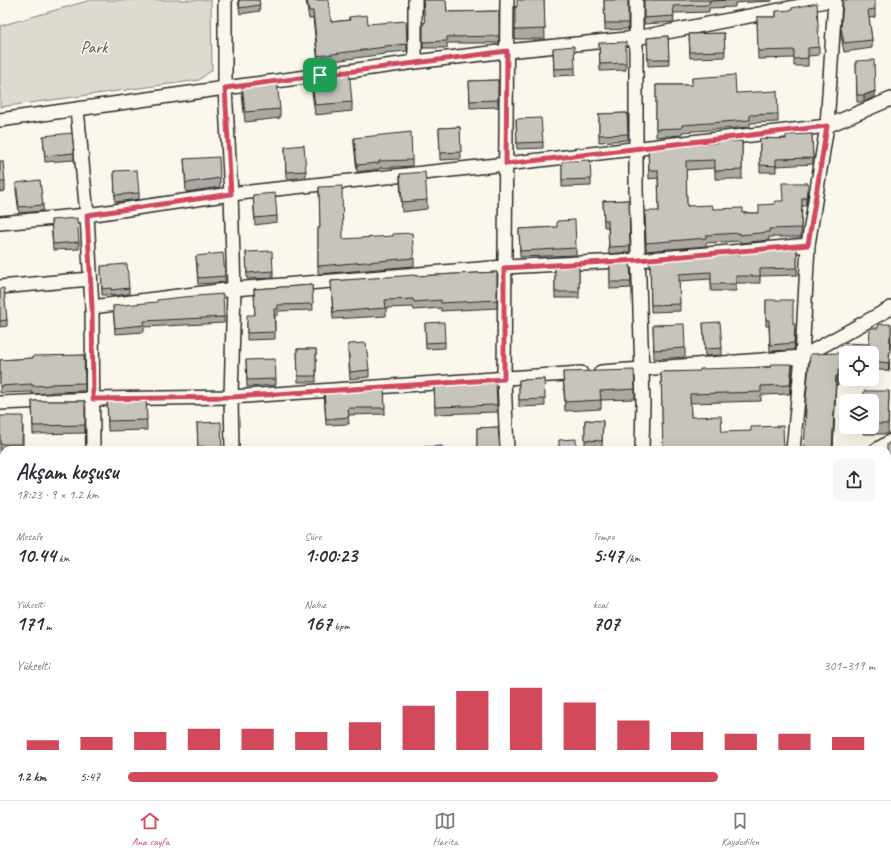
<!DOCTYPE html>
<html lang="tr">
<head>
<meta charset="utf-8">
<style>
  :root { --surface:#fff; --page:#f7f7f7; --text:#2b2b33; --muted:#7c7c81; --line:#e1e1e2; --accent:#d1495b }
  body { margin:0; font-family:Caveat,sans-serif; background:var(--page); color:var(--text); height:100vh; display:flex; flex-direction:column; font-size:15px; white-space:nowrap }
  * { box-sizing:border-box; margin:0 }
  p { font-size:13px; color:var(--muted) }
  .icon { flex:none; width:22px; height:22px; fill:none; stroke:currentColor; stroke-width:2; stroke-linecap:round; stroke-linejoin:round }
  .map { position:relative; flex:1; overflow:hidden }
  .panel { position:absolute; left:0px; top:446px; width:891px; height:354px; display:flex; flex-direction:column; background:var(--surface); border-radius:12px 12px 0 0; box-shadow:0 4px 16px #0002 }
  .panel>* { flex:none }
  .tools { position:absolute; left:839px; top:346px; display:grid; gap:8px }
  .tools a { display:grid; place-items:center; width:40px; height:40px; border-radius:6px; background:var(--surface); box-shadow:0 4px 16px #0002; font-size:20px }
  .pin { position:absolute; display:grid; place-items:center; width:34px; height:34px; color:#fff; margin:-17px; border-radius:8px; box-shadow:0 2px 6px #0006 }
  .round { display:grid; place-items:center; flex:none; width:42px; height:42px; border-radius:6px; background:var(--page) }
  .head { display:flex; align-items:center; justify-content:space-between; height:68px; padding:0 16px }
  h1 { font-size:22px; font-weight:700; line-height:30px }
  .metrics { display:grid; grid-template-columns:repeat(3,1fr); gap:6px; height:68px; padding:4px 16px }
  .metrics div { display:grid; align-content:center }
  .metrics b { font-size:20px; font-weight:700 }
  .metrics small { font-size:11px; font-weight:400 }
  .metrics p { font-size:11px }
  .chart { height:112px; padding:8px 16px }
  .chart p { display:flex; justify-content:space-between }
  .chart svg { width:100%; height:72px; margin-top:4px; stroke:var(--accent); stroke-width:6 }
  ul { padding:0 16px; list-style:none; font-size:13px }
  li { display:grid; grid-template-columns:64px 48px 1fr; align-items:center; height:30px }
  li i { height:10px; border-radius:5px; background:var(--accent) }
  .tabs { display:flex; justify-content:space-around; align-items:center; height:56px; border-top:1px solid var(--line); background:var(--surface); font-size:11px; color:var(--muted) }
  .tabs a { display:grid; justify-items:center; gap:2px }
  .tabs .selected { color:var(--accent) }
  .map>svg:first-child { display:block }
  .green { fill:#dddad0; stroke:#84827e }
  .lines { fill:none; stroke-linecap:round; stroke-linejoin:round }
  .minor-casing { stroke:#2b2b2b; stroke-width:16 }
  .minor { stroke:#fbf7ec; stroke-width:13 }
  .wall { fill:#aba9a2; stroke:#2b2b2b }
  .shaded-wall { fill:#8b8984; stroke:#2b2b2b }
  .building { fill:#c7c4bc; stroke:#2b2b2b }
  .route-casing { stroke:#fff; stroke-width:8 }
  .route { stroke:#d1495b; stroke-width:5 }
  .labels { text-anchor:middle; stroke-width:3; stroke-linejoin:round; paint-order:stroke }
  .park-label { font-size:17px; fill:#585754; stroke:#fbf7ec }
</style>
</head>
<body>
<div class="map">
<svg width="891" height="800" viewBox="0 0 891 800">
  <rect width="100%" height="100%" fill="#fbf7ec"/>
  <filter id="ink" filterUnits="userSpaceOnUse"><feTurbulence type="fractalNoise" baseFrequency=".025" numOctaves="2"/><feDisplacementMap in="SourceGraphic" scale="8" xChannelSelector="R" yChannelSelector="G"/><feConvolveMatrix kernelMatrix="1 2 1 2 8 2 1 2 1" color-interpolation-filters="sRGB"/></filter>
  <g filter="url(#ink)">
    <g class="green">
      <path d="M91,0H211L212,70L199,80L0,107V26Z"/>
      <path d="M556,796H598L599,800H549Z"/>
    </g>
    <g class="lines">
      <defs>
        <g id="minor">
          <path d="M225,0V88L231,194L234,289L231,397L232,450"/>
          <path d="M415,0V62"/>
          <path d="M636,0V189L643,402L642,450"/>
          <path d="M77,109L87,215L92,307L93,450"/>
          <path d="M0,120L225,88L415,62L507,51L636,38L831,0"/>
          <path d="M0,223L87,215L231,194L506,164L827,126L891,99"/>
          <path d="M0,287L90,279"/>
          <path d="M92,307L234,289L504,267L638,260L808,245"/>
          <path d="M601,372L802,357L891,308"/>
          <path d="M0,403L93,399L231,397L581,373"/>
          <path d="M507,450L504,379L507,0"/>
          <path d="M793,450L802,357L808,245L827,126L835,0"/>
          <path d="M876,450L891,441"/>
          <path d="M0,515L4,514"/>
          <path d="M887,571L891,569"/>
          <path d="M887,598L891,596"/>
          <path d="M0,627L4,626"/>
          <path d="M0,743L4,742"/>
          <path d="M887,778L891,777"/>
          <path d="M103,796V800"/>
          <path d="M235,796V800"/>
          <path d="M478,800L484,796"/>
          <path d="M526,800L534,796"/>
          <path d="M748,800V796"/>
        </g>
      </defs>
      <use href="#minor" class="minor-casing"/>
      <use href="#minor" class="minor"/>
    </g>
    <g class="wall">
      <path d="M238,0H259L260,11L240,14Z"/>
      <path d="M306,0H328L331,22L349,20V17L368,24L407,44V51L385,53V54L318,63L313,18L309,19Z"/>
      <path d="M423,0H446L447,12L499,11V43H447V48H423V23H425Z"/>
      <path d="M544,0L545,39H515V7Z"/>
      <path d="M604,0H628V29L605,30Z"/>
      <path d="M644,0H772V1L735,3V7L709,8V12L673,13L674,22L644,24Z"/>
      <path d="M843,0L875,9V17L869,18L872,40V48L844,52L841,36V28Z"/>
      <path d="M776,11L819,47V55L808,56V66H794V58L758,59L757,17H776Z"/>
      <path d="M724,33L725,57L690,58L689,34Z"/>
      <path d="M668,36L669,65L648,66L647,38Z"/>
      <path d="M599,43L626,63V70L600,71Z"/>
      <path d="M553,48L575,68V75L554,76Z"/>
      <path d="M856,61L875,97L864,102H857Z"/>
      <path d="M311,75L352,102V111L315,115L311,84Z"/>
      <path d="M692,78L736,93L778,114V122L750,123V127L682,132V135L656,137V85H692Z"/>
      <path d="M498,80V107L470,108L469,81Z"/>
      <path d="M242,84L280,109V118L245,122L242,94Z"/>
      <path d="M627,113L628,140L599,142V114Z"/>
      <path d="M516,119L543,142V148L517,149Z"/>
      <path d="M460,127L461,159L440,160L439,128Z"/>
      <path d="M812,134L813,164L776,166V172H760V138L786,139Z"/>
      <path d="M43,136L74,153V160L45,162Z"/>
      <path d="M354,138L412,160V166L379,168V169L357,172L354,144Z"/>
      <path d="M742,141V179H715V168L686,170L687,206L743,213H759L775,204L808,191L806,206H802L801,237H769V240L740,243V241L706,243V246L646,251L645,220L659,211L658,178L649,179L648,147L719,143Z"/>
      <path d="M285,147L306,171V177L286,179Z"/>
      <path d="M184,159L220,178V187L186,192Z"/>
      <path d="M0,161L5,182V191L0,192Z"/>
      <path d="M562,167L591,179V186L562,187Z"/>
      <path d="M114,171L139,193V199L115,202Z"/>
      <path d="M400,174L427,200V209L402,212L400,184Z"/>
      <path d="M16,183L43,205V211L19,213L16,190Z"/>
      <path d="M319,187L343,239L414,258V266L318,274V228H320Z"/>
      <path d="M253,195L277,216V222L255,225Z"/>
      <path d="M629,200L630,252L609,254L608,227H604L603,201Z"/>
      <path d="M51,220L79,242V249L53,250Z"/>
      <path d="M557,227L576,248V255L520,257L519,229Z"/>
      <path d="M797,249V275L760,276V283H736V291H711V279L679,281L680,311L651,312L650,260L740,255Z"/>
      <path d="M246,252L273,271V278L247,279Z"/>
      <path d="M196,256L225,276V282L198,284Z"/>
      <path d="M630,262L631,288L610,289V264Z"/>
      <path d="M101,266L129,288V294L111,296V295H102Z"/>
      <rect x="555" y="267" width="24" height="31"/>
      <path d="M497,272V308L441,311V308L414,310L413,307L386,308V316L333,319L331,281L415,276Z"/>
      <path d="M312,285L313,310L278,311V315H275V339L247,340V322L255,315L254,289Z"/>
      <path d="M0,289L7,320V326L0,327Z"/>
      <path d="M766,300L793,324L795,330L794,350L770,351L769,326H766Z"/>
      <path d="M113,306L224,317V323L144,327V332L115,334Z"/>
      <path d="M425,323L445,342V348L426,349Z"/>
      <path d="M703,323L722,348V355L705,356Z"/>
      <path d="M891,324V345L890,344L889,371L872,369V353H846V379H838V385H836L833,450H804L806,417H805V409L841,353L869,344L878,328Z"/>
      <path d="M653,325L685,348V357L654,359Z"/>
      <path d="M348,344L369,370V377L350,379L348,351Z"/>
      <path d="M297,349H316V382H298Z"/>
      <path d="M84,355L85,391L51,392V393L32,394V392L0,393V360Z"/>
      <path d="M246,360L276,379V385L247,387Z"/>
      <path d="M563,372L635,389V399L601,400V409L565,411Z"/>
      <path d="M661,372L792,373L790,394L761,395V401L690,403L691,417L722,432L663,450Z"/>
      <path d="M544,379L545,406L519,407V380Z"/>
      <path d="M434,384L497,405V412L435,414Z"/>
      <path d="M384,388L385,414L348,415L349,424L326,425L324,392Z"/>
      <path d="M889,391L888,434H863V427H872V401Z"/>
      <path d="M146,398L147,430L108,431L107,399Z"/>
      <path d="M32,401H85V433L33,434Z"/>
      <path d="M0,416L23,426V450H4V454H0Z"/>
      <path d="M585,420L603,421L602,447H585Z"/>
      <path d="M197,423L222,450H198Z"/>
      <path d="M498,427L500,450H477V428Z"/>
      <path d="M4,519V559H3L2,552H0V522H2Z"/>
      <path d="M0,586H4V614L0,615Z"/>
    </g>
    <g class="shaded-wall">
      <path d="M875,91V97L864,102V95Z"/>
      <path d="M808,183V191L806,206V198Z"/>
      <path d="M890,336V344L889,371V363Z"/>
      <path d="M792,364V373L790,394V385Z"/>
      <path d="M836,376L833,450H832Z"/>
      <path d="M891,529V538L887,540V531Z"/>
    </g>
    <g class="building">
      <path d="M239,0H259L260,5L240,8Z"/>
      <path d="M307,0H328L331,22L350,20L349,17L367,15L368,24L406,21L407,44L385,46V47L318,56L313,11H309Z"/>
      <path d="M423,0H446L447,12L499,11V36L447,37V41L423,42V23H425Z"/>
      <path d="M517,0H544L545,29L515,30V7H517Z"/>
      <path d="M604,0H628V23H605Z"/>
      <path d="M644,0H735L709,1V5L673,6L674,16L644,18Z"/>
      <path d="M843,0H875V9L868,10L872,40L844,43L841,28Z"/>
      <path d="M817,3L819,47L808,48V58L794,59V50L758,51L757,17H776V11L792,10V8Z"/>
      <path d="M724,33L725,51L690,52L689,34Z"/>
      <path d="M668,36L669,59H648L647,38Z"/>
      <path d="M626,42V63L600,64L599,43Z"/>
      <path d="M574,46L575,68L554,69L553,48Z"/>
      <path d="M874,60L875,91L864,95H857L856,61Z"/>
      <path d="M349,70L352,102L315,105L311,75Z"/>
      <path d="M735,75L736,93L777,91L778,114L750,115V120L682,125V128L656,129V85H692V78Z"/>
      <path d="M498,80V100L470,101L469,81Z"/>
      <path d="M277,81L280,109L245,112L242,84Z"/>
      <path d="M627,113L628,134L599,135V114Z"/>
      <path d="M541,118L543,142L517,143L516,119Z"/>
      <path d="M460,127L461,152L440,153L439,128Z"/>
      <path d="M411,132L412,160L379,161V163L357,165L354,138Z"/>
      <path d="M72,133L74,153L45,156L43,136Z"/>
      <path d="M812,134L813,158L776,159V166L760,165V138L786,139V135Z"/>
      <path d="M719,141H742V170L715,171V160L686,161L687,206L712,205L713,209L743,208V213H759V205L775,204V201H783L782,183H808L806,198H802L801,228L769,229V232L740,235V233L706,235V238L646,243L645,211H659L658,170H649L648,147L719,143Z"/>
      <path d="M304,145L306,171L286,172L285,147Z"/>
      <path d="M219,157L220,178L186,183L184,159Z"/>
      <path d="M590,160L591,179L562,180V161Z"/>
      <path d="M0,161H3L5,182H0Z"/>
      <path d="M137,170L139,193L115,195L114,171Z"/>
      <path d="M425,172L427,200L402,202L400,174Z"/>
      <path d="M40,180L43,205L19,207L16,183Z"/>
      <path d="M342,186L343,239L393,236V234L412,233L414,258L318,266V228H320L319,187Z"/>
      <path d="M275,193L277,216L255,218L253,195Z"/>
      <path d="M629,200L630,246L609,247L608,220H604L603,201Z"/>
      <path d="M77,218L79,242L53,244L51,220Z"/>
      <path d="M575,220L576,248L520,251L519,229L557,227V221Z"/>
      <path d="M769,249H797V268L760,269V276H736V284H711V272L679,274L680,304L651,305L650,260L707,255H740V252Z"/>
      <path d="M272,251L273,271L247,273L246,252Z"/>
      <path d="M223,253L225,276L198,278L196,256Z"/>
      <path d="M630,262L631,282H610V264Z"/>
      <path d="M127,264L129,288L111,290V288L102,289L101,266Z"/>
      <rect x="555" y="267" width="24" height="25"/>
      <path d="M497,272V300L441,303V300L414,302L413,299L385,300L386,308L333,312L331,281L415,275V276Z"/>
      <path d="M312,285L313,304L278,305V309H274L275,332L247,333V315H255L254,289Z"/>
      <path d="M4,288L7,320L0,321V289Z"/>
      <path d="M223,294L224,317L144,321V325L115,328L113,306L157,302V300L183,297Z"/>
      <path d="M766,300H793V324H795L794,343L770,345L769,320H766Z"/>
      <path d="M444,322L445,342L426,343L425,323Z"/>
      <path d="M720,322L722,348L705,349L703,323Z"/>
      <path d="M684,324L685,348L654,350L653,325Z"/>
      <path d="M879,324H891V336H890L889,363L872,361V353H846V371L838,370V376H836L832,450H804L806,409H805L810,354L841,353V343L869,344L870,328H878Z"/>
      <path d="M366,343L369,370L350,372L348,344Z"/>
      <path d="M297,349H316V376H298Z"/>
      <path d="M84,355L85,383L51,384V385L32,386V384L0,386V360L33,358V356Z"/>
      <path d="M275,359L276,379L247,380L246,360Z"/>
      <path d="M771,364H792L790,385L761,386V392L690,394L691,417L721,416L722,432L751,431V427L783,426L784,450H663L661,372L700,371V369L771,367Z"/>
      <path d="M634,370L635,389L600,391L601,400L565,402L563,372Z"/>
      <path d="M544,379L545,399L519,400V380Z"/>
      <path d="M496,382L497,405L435,407L434,384Z"/>
      <path d="M384,388L385,408H348L349,417L326,419L324,392Z"/>
      <path d="M864,391H889L888,424H872V401H864Z"/>
      <path d="M146,398L147,420L108,421L107,399Z"/>
      <path d="M32,401H85V425L33,426Z"/>
      <path d="M0,416H23L22,444H0Z"/>
      <path d="M585,420L603,421L602,441L585,440Z"/>
      <path d="M221,422L222,450H203V446L198,447L197,423Z"/>
      <path d="M498,427L500,449L477,450V428Z"/>
      <path d="M576,439V450H559V440Z"/>
      <path d="M891,442V529L887,531V444Z"/>
      <path d="M442,446V450H423V447Z"/>
      <path d="M2,519H4V551H3L2,544H0V522H2Z"/>
      <rect x="0" y="586" width="4" height="22"/>
      <path d="M661,796H690V800H662Z"/>
      <rect x="812" y="796" width="23" height="4"/>
    </g>
  </g>
  <g class="lines" filter="url(#ink)">
    <defs>
      <path id="route" d="M507,51L506,164L827,126L808,245L638,260L504,268V379L232,397L93,399L92,307L87,215L231,194L225,88Z"/>
    </defs>
    <use href="#route" class="route-casing"/>
    <use href="#route" class="route"/>
  </g>
  <g class="labels">
    <g class="park-label">
      <text x="94" y="53">Park</text>
    </g>
  </g>
</svg>
<div class="tools">
<a><svg class="icon" aria-label="locate" viewBox="0 0 24 24"><circle cx="12" cy="12" r="6"/><path d="M12 2v4M12 18v4M2 12h4M18 12h4"/></svg></a>
<a><svg class="icon" aria-label="layers" viewBox="0 0 24 24"><path d="M12 4l9 5-9 5-9-5zM3 14l9 5 9-5"/></svg></a>
</div>
<div class="pin" style="left:320px;top:75px;background:#1e9e55"><svg class="icon" aria-label="arrive" viewBox="0 0 24 24"><path d="M6 21V4h12l-3 4 3 4H6"/></svg></div>
<section class="panel">
<div class="head"><div><h1>Akşam koşusu</h1><p>18:23 · 9 × 1.2 km</p></div><a class="round"><svg class="icon" aria-label="share" viewBox="0 0 24 24"><path d="M12 15V3M7 8l5-5 5 5M5 13v7h14v-7"/></svg></a></div>
<div class="metrics">
<div><p>Mesafe</p><b>10.44<small> km</small></b></div>
<div><p>Süre</p><b>1:00:23</b></div>
<div><p>Tempo</p><b>5:47<small> /km</small></b></div>
</div>
<div class="metrics">
<div><p>Yükselti</p><b>171<small> m</small></b></div>
<div><p>Nabız</p><b>167<small> bpm</small></b></div>
<div><p>kcal</p><b>707</b></div>
</div>
<div class="chart"><p><span>Yükselti</span>301–319 m</p>
<svg viewBox="0 0 160 44" preserveAspectRatio="none"><path d="M5 44V38M15 44V36M25 44V33M35 44V31M45 44V31M55 44V33M65 44V27M75 44V17M85 44V8M95 44V6M105 44V15M115 44V26M125 44V33M135 44V34M145 44V34M155 44V36"/></svg>
</div>
<ul>
<li><b>1.2 km</b>5:47<i style="width:79%"></i></li>
</ul>
</section>
</div>
<nav class="tabs">
<a class="selected"><svg class="icon" aria-label="home" viewBox="0 0 24 24"><path d="M3 11l9-7 9 7M6 9v11h12V9"/></svg>Ana sayfa</a>
<a><svg class="icon" aria-label="map" viewBox="0 0 24 24"><path d="M3 6l6-2 6 2 6-2v14l-6 2-6-2-6 2zM9 4v14M15 6v14"/></svg>Harita</a>
<a><svg class="icon" aria-label="saved" viewBox="0 0 24 24"><path d="M7 4h10v16l-5-4-5 4z"/></svg>Kaydedilen</a>
</nav>
</body>
</html>
